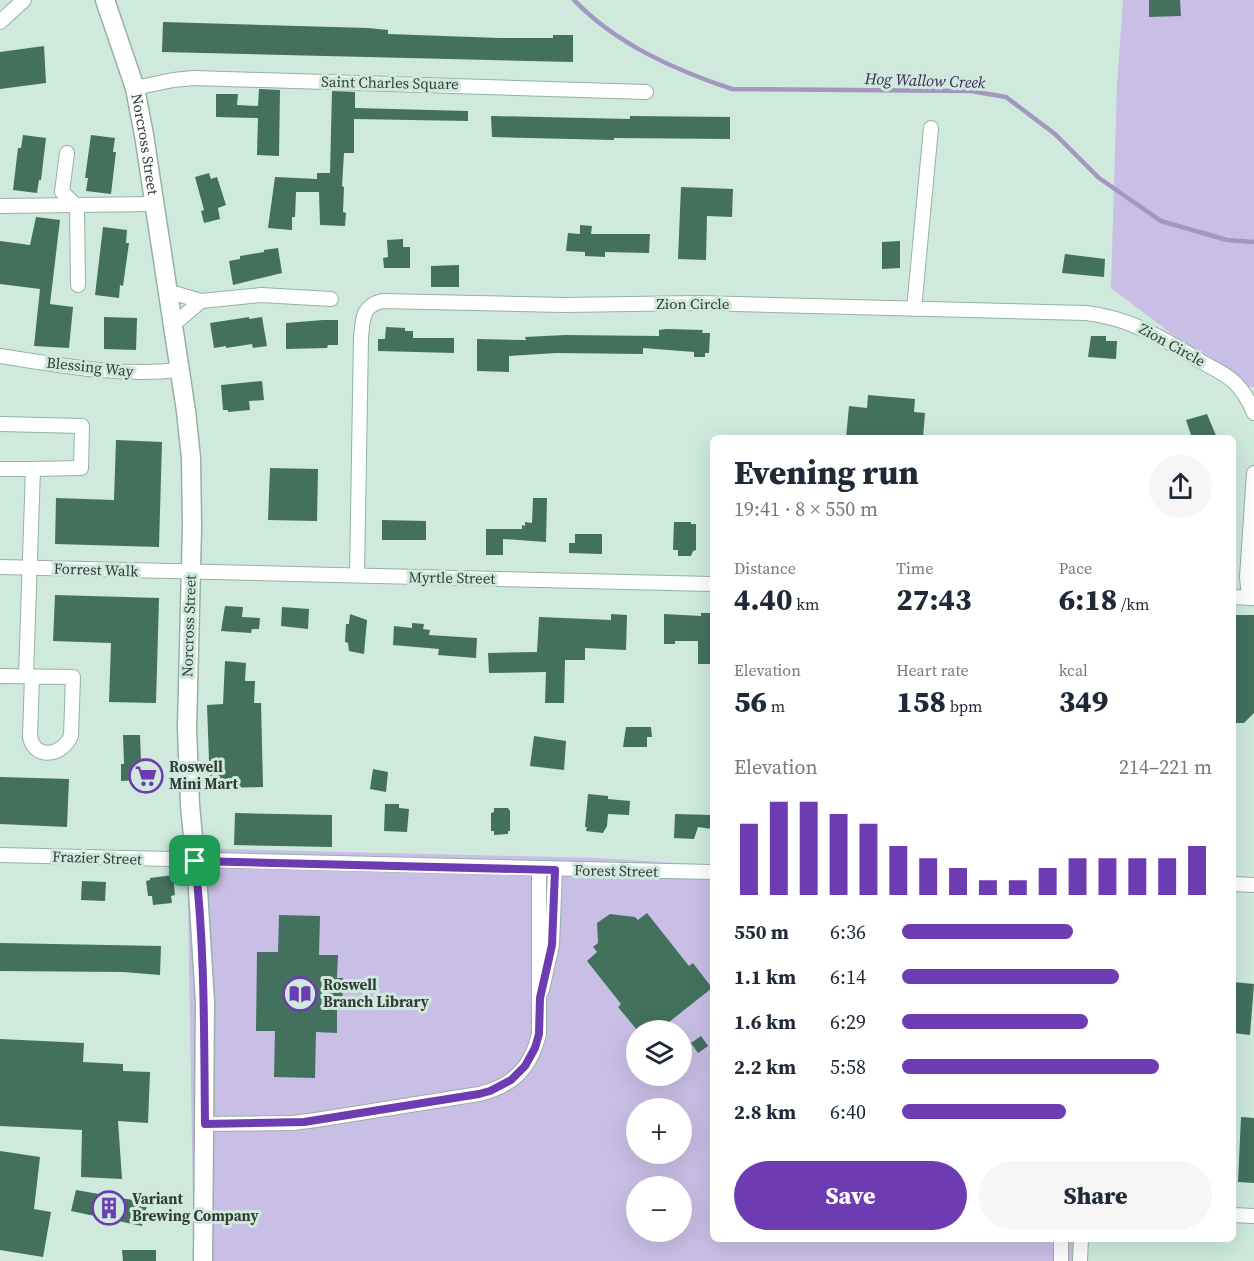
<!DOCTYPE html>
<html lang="en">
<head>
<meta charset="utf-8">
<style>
  :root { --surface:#fff; --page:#f6f6f7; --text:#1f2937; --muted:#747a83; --accent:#6d3cb3 }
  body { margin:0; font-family:"Source Serif 4",serif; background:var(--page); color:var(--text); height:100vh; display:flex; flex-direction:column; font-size:22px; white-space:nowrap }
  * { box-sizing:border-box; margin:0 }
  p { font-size:20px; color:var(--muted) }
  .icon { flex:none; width:33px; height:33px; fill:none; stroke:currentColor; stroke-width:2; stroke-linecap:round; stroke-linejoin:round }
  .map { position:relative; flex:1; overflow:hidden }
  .details { position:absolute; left:710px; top:435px; width:526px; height:807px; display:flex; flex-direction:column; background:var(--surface); border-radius:9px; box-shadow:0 6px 24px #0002 }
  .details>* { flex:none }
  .controls { position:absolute; left:626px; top:1020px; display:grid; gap:12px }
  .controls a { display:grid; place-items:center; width:66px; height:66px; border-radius:50%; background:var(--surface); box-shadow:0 6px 24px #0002; font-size:30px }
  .pin { position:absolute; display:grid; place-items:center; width:51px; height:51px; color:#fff; margin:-26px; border-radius:12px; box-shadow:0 3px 9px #0006 }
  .round { display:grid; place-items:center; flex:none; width:63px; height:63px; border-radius:32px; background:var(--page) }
  .overview { display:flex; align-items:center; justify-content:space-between; height:102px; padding:0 24px }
  h1 { font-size:33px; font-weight:800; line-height:45px }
  .metrics { display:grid; grid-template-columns:repeat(3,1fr); gap:9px; height:102px; padding:6px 24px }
  .metrics div { display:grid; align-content:center }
  .metrics b { font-size:30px; font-weight:800 }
  .metrics small { font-size:16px; font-weight:400 }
  .metrics p { font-size:16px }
  .chart { height:168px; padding:12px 24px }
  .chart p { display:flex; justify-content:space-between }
  .chart svg { width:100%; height:108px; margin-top:6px; stroke:var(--accent); stroke-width:6 }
  .cta { display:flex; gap:12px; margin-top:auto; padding:12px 24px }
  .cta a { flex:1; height:69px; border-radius:36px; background:var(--accent); color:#fff; font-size:24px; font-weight:800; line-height:69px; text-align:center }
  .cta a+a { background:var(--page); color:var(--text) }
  ul { padding:0 24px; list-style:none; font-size:20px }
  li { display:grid; grid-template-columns:96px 72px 1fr; align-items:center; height:45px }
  li i { height:15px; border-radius:8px; background:var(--accent) }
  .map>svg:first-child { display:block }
  .green { fill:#c9bee5; fill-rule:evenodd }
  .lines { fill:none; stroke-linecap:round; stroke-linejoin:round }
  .stream { stroke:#a397c0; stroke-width:4.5 }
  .building { fill:#43715e }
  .minor-casing { stroke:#97b0a5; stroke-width:16 }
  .tertiary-casing { stroke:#97b0a5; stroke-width:21 }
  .minor { stroke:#fff; stroke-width:14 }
  .tertiary { stroke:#fff; stroke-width:18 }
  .route-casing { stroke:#fff; stroke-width:12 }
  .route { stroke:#6d3cb3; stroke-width:8 }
  .labels { text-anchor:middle; stroke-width:6; stroke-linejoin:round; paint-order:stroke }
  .street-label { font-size:15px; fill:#333d39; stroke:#cfe9dd }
  .poi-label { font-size:15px; font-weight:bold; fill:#333d39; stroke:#cfe9dd; text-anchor:start }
  .water-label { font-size:16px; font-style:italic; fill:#382558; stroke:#cfe9dd }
</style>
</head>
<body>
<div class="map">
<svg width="1254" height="1261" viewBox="0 0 1254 1261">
  <rect width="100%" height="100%" fill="#cfe9dd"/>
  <g class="green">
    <path d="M1123,0H1254V387H1242L1111,288L1117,85Z"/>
    <path d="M187,848L595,858L712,865V1239H1073L1072,1261H194ZM636,1030H681V1076H636ZM636,1108H681V1154H636ZM636,1186H681V1232H636Z"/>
  </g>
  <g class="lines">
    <path class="stream" d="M574,0C616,44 675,70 732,89L971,91L1006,97L1055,134L1099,178L1161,221L1227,240L1254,242"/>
  </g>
  <g class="building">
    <path d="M1149,0H1180L1181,16L1149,17Z"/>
    <path d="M163,22L368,28L388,30V34L500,38H553V35H573V62L162,52Z"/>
    <path d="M44,46L46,83L0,89V52Z"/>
    <path d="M259,89L280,90L279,156L257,155L258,118L216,117V94H238L237,105L258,106Z"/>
    <path d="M332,91L355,92V108L468,111V121L354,119V153H344L342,186L344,187L343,212L346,213L345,226L320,225L319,192H296L295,217H292V230L268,228L275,177L317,179V173H330Z"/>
    <path d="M491,116L630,119V116L730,117V139L614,138V140L492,137Z"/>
    <path d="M23,135L46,138L41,180H39L37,193L13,190L18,148H21Z"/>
    <path d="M91,135L115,138L113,152H116L111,194L86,191L88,178H85Z"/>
    <path d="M209,173L211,179L217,177L226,205L218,208L220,219L204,223L201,211L204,210L195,177Z"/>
    <path d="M681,187L733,189L732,217L707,216L706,260L678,259Z"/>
    <path d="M36,217L60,220L50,304L73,307L69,348L34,346L40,289L0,284V241L30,245Z"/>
    <path d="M580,225L592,226L591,234H650L649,253L605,252V257L585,256V252L566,251L568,233L580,234Z"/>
    <path d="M103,227L127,230L126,243H129L123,286L120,285L119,298L95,295Z"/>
    <path d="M403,239V247H410V268H384L383,258L388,257L387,240Z"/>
    <path d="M900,241V268L882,269V242Z"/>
    <path d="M278,248L282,273L233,285L229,261L240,259V256L264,252V250Z"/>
    <path d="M1065,254L1105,259L1104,277L1062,273Z"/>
    <path d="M459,265V287H431V266Z"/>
    <path d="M104,317L137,318L136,350L104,349Z"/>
    <path d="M249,317V319L262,317L267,346L253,348L252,344L226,348V346L214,348L210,323Z"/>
    <path d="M323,320H338V345H328L327,348L286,349V323Z"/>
    <path d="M386,327L405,328V331H413V338H454V353L378,351V339H385Z"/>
    <path d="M666,329L703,330L702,333H710L709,353H705V357H694V352L643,348V354L556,353L509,356V372L477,371V339L526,340L525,337L565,335L659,336V330Z"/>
    <path d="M1091,336H1106V341H1117L1116,359L1088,357Z"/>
    <path d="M262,381L264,400L249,401L250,410L228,412V410H223L221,385Z"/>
    <path d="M868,395L915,399L914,412L925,413L923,438H846L849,406L867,408Z"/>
    <path d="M1207,414L1217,438H1192L1186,420Z"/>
    <path d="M116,440L162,442L159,547L55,544L56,498L114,500Z"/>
    <path d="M270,468L318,469L317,521L268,520Z"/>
    <path d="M533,498H547L546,542L503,539V555H486V529H522V525L525,526V522L532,523Z"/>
    <path d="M382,520L426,521V540H382Z"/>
    <path d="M674,522H691V524H696V550L693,551L691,556H678V550H673Z"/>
    <path d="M575,534H602V554L569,553V543H575Z"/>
    <path d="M55,595L159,598L156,703L109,702L111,643L53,641Z"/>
    <path d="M225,606L243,607L242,617L260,618L259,629H252L251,633L221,631Z"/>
    <path d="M282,607L309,609L308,629L281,626Z"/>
    <path d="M701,613H712V664H698V641H675V644H664V614L701,616Z"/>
    <path d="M350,614L367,620L364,654L349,651L348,643L345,642L346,624H349Z"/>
    <path d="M611,614L627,615L626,650L585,648V660H565L564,703H545L546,672L489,673L488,653L537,652L539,617L611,620Z"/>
    <path d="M1233,615H1254V713L1244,723H1233Z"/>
    <path d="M412,623L424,624L423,629L430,630L429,635L477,638L476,658L438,655L439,649L393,645L394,626L412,628Z"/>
    <path d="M225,661L246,663L245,681H255L254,703H261L263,787L210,788L207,705L223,704Z"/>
    <path d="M626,727H651L652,737H647V747H623Z"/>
    <path d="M123,735H140L141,762L149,761V771L152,773V778L149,782L140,780L121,781V764H124Z"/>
    <path d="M534,736L566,741L564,770L530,766Z"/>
    <path d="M373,769L388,772L386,792L370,789Z"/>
    <path d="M0,777L69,779L67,827L0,824Z"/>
    <path d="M588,794L608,796V799L630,801L629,815L608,814L607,826L603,833L586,831L587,827H585Z"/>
    <path d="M385,804H399V808L409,809L407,832L384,831Z"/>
    <path d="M494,808H508L510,811V831H508V834L494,835V831H491V813L494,812Z"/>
    <path d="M235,813L332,815V847L234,845Z"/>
    <path d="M675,814L712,815V829L698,827L694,839L674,838Z"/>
    <path d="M173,875L175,895L171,896L172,903L153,905L152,896H148L146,881L150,880V878Z"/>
    <path d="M82,881L106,882L105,901L81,900Z"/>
    <path d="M647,913L689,966L693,963L712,988L659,1030H637L618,1007L621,1004L587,961L597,952L593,947L598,943L597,923L610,914L635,917L638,920Z"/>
    <path d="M279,915L320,916L319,955H338L337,978H343L342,1009H337V1033L316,1032L315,1078L274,1077L275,1031H256L257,952H278Z"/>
    <path d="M0,943L161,946L160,975L123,972L0,971Z"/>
    <path d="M1233,982L1254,984L1250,1035L1233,1033Z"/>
    <path d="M701,1036L708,1046L698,1053L691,1043Z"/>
    <path d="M0,1039L84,1043L83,1062L123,1064V1071L150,1072L148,1123L118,1121L122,1179L81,1177L82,1130L0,1126Z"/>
    <path d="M1241,1117L1254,1118V1183L1238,1182Z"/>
    <path d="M0,1151L40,1157L34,1209L51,1212L43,1257L0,1250Z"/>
    <path d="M76,1190L144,1202L147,1205L142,1226L71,1211Z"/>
    <path d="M122,1250H156V1261H123Z"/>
  </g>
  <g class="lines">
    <defs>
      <g id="minor">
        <path d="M0,22L24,0"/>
        <path d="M135,88L173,80L194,78L646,92"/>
        <path d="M67,153L62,192L77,206L78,285"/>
        <path d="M0,206L154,204"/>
        <path d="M167,291L201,301L261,295L331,299"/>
        <path d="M914,309L931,128"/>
        <path d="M173,325L201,301"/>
        <path d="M0,356C59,365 120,377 179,370"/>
        <path d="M0,424L82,426L81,468L33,469"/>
        <path d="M0,469H33L26,676"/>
        <path d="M0,567L712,584"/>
        <path d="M357,575L361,337C363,319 362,306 382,301L563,305L698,303L1086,313C1131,318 1164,339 1202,362C1212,368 1225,373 1234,382C1243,390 1249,401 1254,413"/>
        <path d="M1233,597L1254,598"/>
        <path d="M1249,598L1247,577L1254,473"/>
        <path d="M0,676L73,677L71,736C63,755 35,761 30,737L32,676"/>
        <path d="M0,855L712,872"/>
        <path d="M1233,884L1254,885"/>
        <path d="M542,990L552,945L555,870"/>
        <path d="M205,1124L293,1123L316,1120L479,1094C513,1086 531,1068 539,1034V869"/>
        <path d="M1233,1215L1254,1216"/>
        <path d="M1061,1261V1239"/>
        <path d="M1080,1261L1081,1239"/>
      </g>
      <g id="tertiary">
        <path id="s1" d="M105,0L135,88L144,135L186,411L191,458L192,527L187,728L190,805L198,890L205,1002L203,1261"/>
      </g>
    </defs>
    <use href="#minor" class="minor-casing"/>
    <use href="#tertiary" class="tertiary-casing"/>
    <use href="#minor" class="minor"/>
    <use href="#tertiary" class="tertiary"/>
  </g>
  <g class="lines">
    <defs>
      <path id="route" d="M195,861L555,870L552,945L540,998L539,1034L535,1048L525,1066L511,1080L490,1091L479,1094L304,1122L205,1124C204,1036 205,948 195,861Z"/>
    </defs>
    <use href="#route" class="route-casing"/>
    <use href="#route" class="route"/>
  </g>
  <defs>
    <symbol id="supermarket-ring" viewBox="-11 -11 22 22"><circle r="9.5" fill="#cfe9dd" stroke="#6d3cb3" stroke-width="1.5"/><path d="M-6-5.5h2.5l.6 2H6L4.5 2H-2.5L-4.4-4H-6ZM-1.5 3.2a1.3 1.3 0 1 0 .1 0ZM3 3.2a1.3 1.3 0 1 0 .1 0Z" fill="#6d3cb3"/></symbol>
    <symbol id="library-ring" viewBox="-11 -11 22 22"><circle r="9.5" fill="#cfe9dd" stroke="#6d3cb3" stroke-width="1.5"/><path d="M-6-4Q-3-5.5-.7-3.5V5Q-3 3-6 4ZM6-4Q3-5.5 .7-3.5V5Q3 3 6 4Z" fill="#6d3cb3"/></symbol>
    <symbol id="building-ring" viewBox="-11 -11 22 22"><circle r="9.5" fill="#cfe9dd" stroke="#6d3cb3" stroke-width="1.5"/><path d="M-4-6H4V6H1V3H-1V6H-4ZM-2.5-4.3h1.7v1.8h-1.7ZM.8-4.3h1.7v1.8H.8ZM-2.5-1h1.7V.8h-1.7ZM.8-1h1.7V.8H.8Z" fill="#6d3cb3"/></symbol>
  </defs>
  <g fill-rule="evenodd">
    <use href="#supermarket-ring" x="127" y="757" width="38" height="38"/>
    <use href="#library-ring" x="281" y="975" width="38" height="38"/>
    <use href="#building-ring" x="90" y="1189" width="38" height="38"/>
  </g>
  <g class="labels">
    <g class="street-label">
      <text transform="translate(390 83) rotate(1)" y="5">Saint Charles Square</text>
      <text dy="5" stroke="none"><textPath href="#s1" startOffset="150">Norcross Street</textPath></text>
      <text x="693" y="309">Zion Circle</text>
      <text transform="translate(1172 345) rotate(29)" y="5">Zion Circle</text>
      <text transform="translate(90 367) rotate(6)" y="5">Blessing Way</text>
      <text transform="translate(96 570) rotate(2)" y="5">Forrest Walk</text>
      <text transform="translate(452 578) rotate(1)" y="5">Myrtle Street</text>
      <text transform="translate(189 626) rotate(-88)" y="5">Norcross Street</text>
      <text transform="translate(97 858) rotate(2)" y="5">Frazier Street</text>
      <text transform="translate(616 871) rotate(1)" y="5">Forest Street</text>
    </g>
    <g class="poi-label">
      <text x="169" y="772">Roswell<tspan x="169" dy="17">Mini Mart</tspan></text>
      <text x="323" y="990">Roswell<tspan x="323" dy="17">Branch Library</tspan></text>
      <text x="132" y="1204">Variant<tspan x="132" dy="17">Brewing Company</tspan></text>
    </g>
    <g class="water-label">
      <text transform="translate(925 80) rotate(2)" y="6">Hog Wallow Creek</text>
    </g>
  </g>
</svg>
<div class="controls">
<a><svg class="icon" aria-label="layers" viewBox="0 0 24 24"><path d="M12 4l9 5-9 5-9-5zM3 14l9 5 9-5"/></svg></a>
<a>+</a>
<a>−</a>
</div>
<div class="pin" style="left:195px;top:861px;background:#1e9e55"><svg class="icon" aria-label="arrive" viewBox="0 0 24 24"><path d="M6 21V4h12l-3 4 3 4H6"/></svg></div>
<section class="details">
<div class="overview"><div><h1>Evening run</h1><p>19:41 · 8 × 550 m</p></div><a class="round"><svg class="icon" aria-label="share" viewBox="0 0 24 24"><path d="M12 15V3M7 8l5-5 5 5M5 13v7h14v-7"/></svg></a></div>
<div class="metrics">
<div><p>Distance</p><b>4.40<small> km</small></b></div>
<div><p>Time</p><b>27:43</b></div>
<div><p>Pace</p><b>6:18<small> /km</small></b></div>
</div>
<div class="metrics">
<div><p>Elevation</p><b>56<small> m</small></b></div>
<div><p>Heart rate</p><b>158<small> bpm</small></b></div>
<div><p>kcal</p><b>349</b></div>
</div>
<div class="chart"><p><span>Elevation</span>214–221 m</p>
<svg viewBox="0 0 160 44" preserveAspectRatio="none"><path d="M5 44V15M15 44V6M25 44V6M35 44V11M45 44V15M55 44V24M65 44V29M75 44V33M85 44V38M95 44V38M105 44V33M115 44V29M125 44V29M135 44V29M145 44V29M155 44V24"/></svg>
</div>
<ul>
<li><b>550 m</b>6:36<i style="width:55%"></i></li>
<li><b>1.1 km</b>6:14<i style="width:70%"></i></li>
<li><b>1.6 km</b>6:29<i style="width:60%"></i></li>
<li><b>2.2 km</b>5:58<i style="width:83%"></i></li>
<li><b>2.8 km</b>6:40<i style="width:53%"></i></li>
</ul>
<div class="cta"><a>Save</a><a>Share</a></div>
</section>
</div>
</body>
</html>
